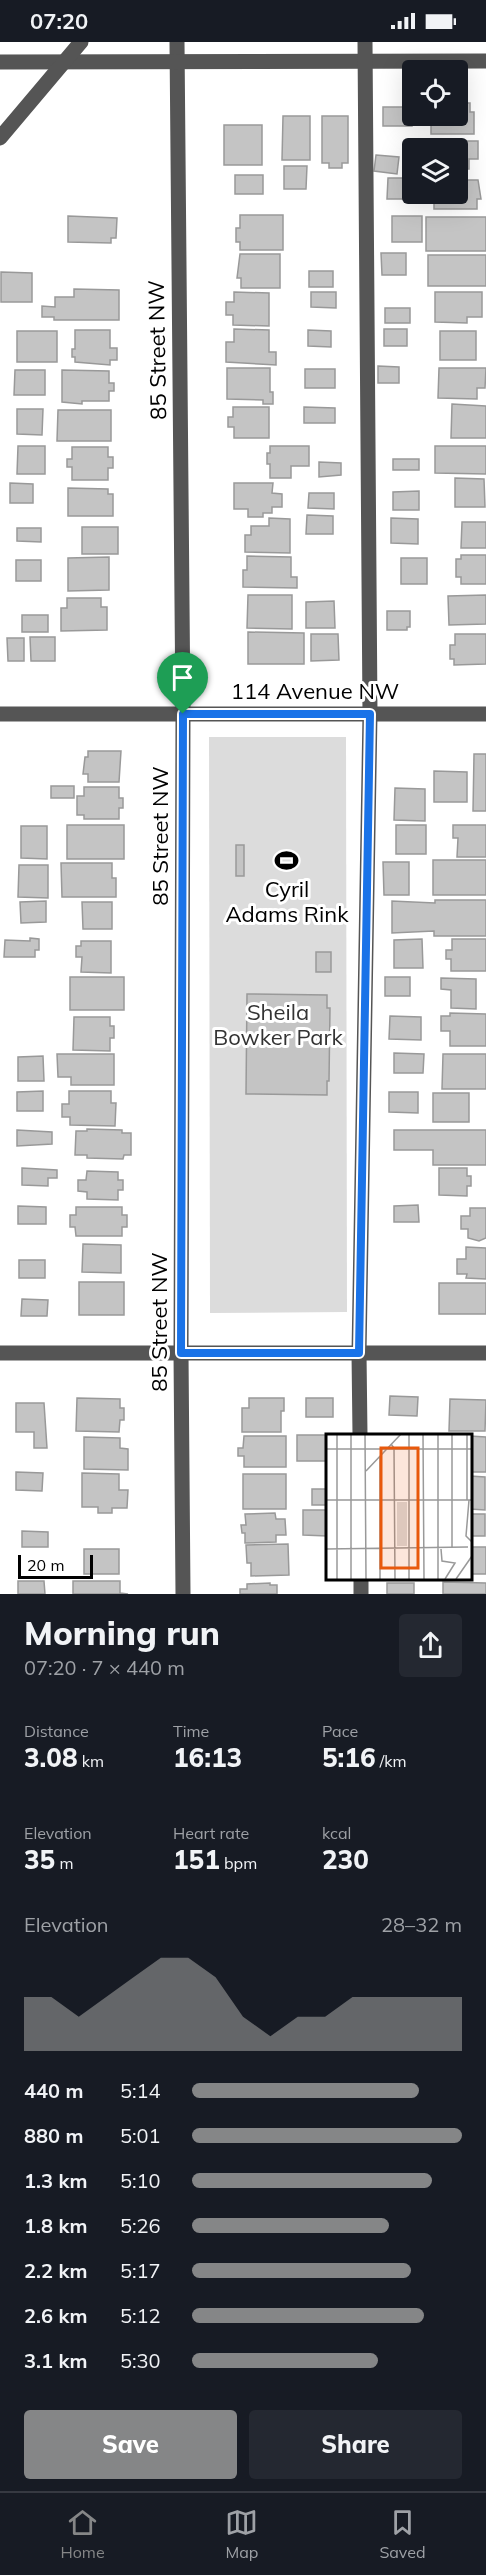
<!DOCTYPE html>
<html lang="en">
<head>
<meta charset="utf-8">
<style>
  :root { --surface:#171b24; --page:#242831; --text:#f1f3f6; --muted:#9ea1a6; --line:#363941; --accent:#858687 }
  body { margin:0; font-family:Mulish,sans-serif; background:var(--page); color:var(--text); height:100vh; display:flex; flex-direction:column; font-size:22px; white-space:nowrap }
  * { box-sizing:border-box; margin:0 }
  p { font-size:20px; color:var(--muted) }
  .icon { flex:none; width:33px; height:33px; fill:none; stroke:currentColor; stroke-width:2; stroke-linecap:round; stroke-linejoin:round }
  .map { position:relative; height:1552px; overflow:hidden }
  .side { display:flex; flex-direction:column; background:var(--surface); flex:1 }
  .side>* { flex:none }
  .tools { position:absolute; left:402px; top:18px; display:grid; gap:12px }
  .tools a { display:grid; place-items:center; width:66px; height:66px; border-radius:6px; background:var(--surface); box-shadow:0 6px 24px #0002; font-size:30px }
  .scale { position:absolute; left:18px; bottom:15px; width:75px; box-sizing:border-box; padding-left:6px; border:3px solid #000; border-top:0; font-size:16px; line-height:21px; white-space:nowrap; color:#000; -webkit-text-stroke:4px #fff; paint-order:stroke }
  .pin { position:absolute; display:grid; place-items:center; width:51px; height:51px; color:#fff; margin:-62px -26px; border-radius:50% 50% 50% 0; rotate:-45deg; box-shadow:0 0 6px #0007 }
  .pin .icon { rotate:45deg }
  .round { display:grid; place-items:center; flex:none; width:63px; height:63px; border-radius:6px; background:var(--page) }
  .head { display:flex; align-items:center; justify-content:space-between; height:102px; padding:0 24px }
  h1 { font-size:33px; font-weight:800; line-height:45px }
  .stats { display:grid; grid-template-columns:repeat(3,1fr); gap:9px; height:102px; padding:6px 24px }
  .stats div { display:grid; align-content:center }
  .stats b { font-size:26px; font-weight:800 }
  .stats small { font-size:16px; font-weight:400 }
  .stats p { font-size:16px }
  .chart { height:168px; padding:12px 24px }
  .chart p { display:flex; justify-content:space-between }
  .chart svg { width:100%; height:108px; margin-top:6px; fill:var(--accent); opacity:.7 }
  .cta { display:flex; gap:12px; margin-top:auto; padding:12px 24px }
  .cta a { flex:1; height:69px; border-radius:6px; background:var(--accent); color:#fff; font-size:24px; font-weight:800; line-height:69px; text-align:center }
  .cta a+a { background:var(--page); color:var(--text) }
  ul { padding:0 24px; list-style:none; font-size:20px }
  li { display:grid; grid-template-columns:96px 72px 1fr; align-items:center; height:45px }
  li i { height:15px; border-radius:8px; background:var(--accent) }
  .status { display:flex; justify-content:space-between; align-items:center; height:42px; padding:0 30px; background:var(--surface); direction:ltr }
  .status svg { height:16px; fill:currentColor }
  .menu { display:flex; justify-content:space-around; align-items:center; height:84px; border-top:2px solid var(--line); background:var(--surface); font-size:16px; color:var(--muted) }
  .menu a { display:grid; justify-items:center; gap:3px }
  .menu .active { color:var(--accent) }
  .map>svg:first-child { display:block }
  .green { fill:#dcdcdc }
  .building { fill:#c4c4c4; stroke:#999; stroke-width:1.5 }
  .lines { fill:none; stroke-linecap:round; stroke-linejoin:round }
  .minor { stroke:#555; stroke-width:15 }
  .route-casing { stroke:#fff; stroke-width:12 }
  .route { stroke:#1a73e8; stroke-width:8 }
  .labels { text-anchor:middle; stroke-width:6; stroke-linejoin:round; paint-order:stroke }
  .street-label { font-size:22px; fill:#000; stroke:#fff }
  .poi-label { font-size:22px; fill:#000; stroke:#fff }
  .park-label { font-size:22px; fill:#333; stroke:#fff }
  .inset-road { fill:none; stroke:#999; stroke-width:1.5 }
  .view { fill:#e8590c; fill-opacity:0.15; stroke:#e8590c; stroke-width:3 }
  .inset-edge { fill:none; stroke:#000; stroke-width:3 }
</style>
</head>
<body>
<div class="status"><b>07:20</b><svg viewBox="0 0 49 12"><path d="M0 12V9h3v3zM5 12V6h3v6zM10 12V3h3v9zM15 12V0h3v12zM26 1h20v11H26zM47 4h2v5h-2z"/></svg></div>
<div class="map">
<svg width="486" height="1552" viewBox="0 0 486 1552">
  <rect width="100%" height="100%" fill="#fff"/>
  <path class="green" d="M209,695H346L347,1270L210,1271Z"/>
  <g class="building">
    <path d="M458,61H470V70H474V92H431V74H458Z"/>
    <rect x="383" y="65" width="29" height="19"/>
    <path d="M283,74H310V118H282Z"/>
    <path d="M322,74H348V121H342V126H329V121H322Z"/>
    <rect x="224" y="83" width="38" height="40"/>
    <path d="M436,99H478V117H469V127H458V106H436Z"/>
    <path d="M376,113L399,115L397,132L374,129Z"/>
    <path d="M284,124H307L306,147H284Z"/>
    <rect x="235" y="133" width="28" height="19"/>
    <path d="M388,136H412V152H419V157H387Z"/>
    <path d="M458,138H478L481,157H477V167H434V152H458Z"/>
    <path d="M240,173H283V208H240V200H236V186H240Z"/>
    <path d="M68,174L117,176L116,196H111V201L68,200Z"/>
    <rect x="392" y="174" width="30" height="26"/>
    <rect x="426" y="175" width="60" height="34"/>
    <path d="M381,211H406V233H382Z"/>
    <path d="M240,212H280V246H241V236H237Z"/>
    <rect x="428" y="213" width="58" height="31"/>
    <rect x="309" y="229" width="24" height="16"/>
    <path d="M1,230L32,231V260H1Z"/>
    <path d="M74,247L119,248V278H54V275H42V264L55,265V255H74Z"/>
    <path d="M234,250L269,251V284L233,283V273H226V260H234Z"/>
    <path d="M311,250H336V266L311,265Z"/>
    <path d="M435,250H482V275H467V281L435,280Z"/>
    <rect x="385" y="266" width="25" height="15"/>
    <path d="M234,287L269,288V310H276V323L226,320V300H234Z"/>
    <rect x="384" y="287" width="23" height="17"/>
    <path d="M75,288H110V306H117V318H110V323L75,320V315H72V307H75Z"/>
    <path d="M308,288L331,289V305L308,304Z"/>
    <rect x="17" y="289" width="40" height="31"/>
    <rect x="440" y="289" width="36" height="29"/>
    <path d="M378,324L399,325V341H378Z"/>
    <path d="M227,326H270V350H273V362H263V358L227,357Z"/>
    <path d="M439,326H486L485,346H477V357L438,356Z"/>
    <rect x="305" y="327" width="30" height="19"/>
    <path d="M15,328H45V353H14Z"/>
    <path d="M62,328L109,329V341H114V349H109V359H82V362L62,360Z"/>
    <path d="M452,362L486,364V396H451Z"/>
    <path d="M233,365H269V396H234V385H228V375H233Z"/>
    <path d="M304,365L335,366V381H304Z"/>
    <path d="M17,367H43L42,393L17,392Z"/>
    <path d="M58,368H111V399H57Z"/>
    <path d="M18,404H45V432H17Z"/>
    <path d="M270,404H309V424H291V436H270V422H267V411H270Z"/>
    <path d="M435,404H486V432L435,431Z"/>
    <path d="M72,405H108V415H113V426H108V438H72V425H67V417H72Z"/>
    <rect x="393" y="417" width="26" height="11"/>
    <path d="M319,420L341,421V433L319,435Z"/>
    <path d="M455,436L484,437L485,465H455Z"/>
    <path d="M10,441L33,442V461H10Z"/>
    <path d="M234,441H273L272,451L282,452V465H272V471H263V475H248V467H234Z"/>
    <path d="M68,446L108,447V452H113V474H68Z"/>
    <path d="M419,449V468H393V450Z"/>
    <path d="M309,451H334V467L308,466Z"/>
    <path d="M307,473L333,474V492H306Z"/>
    <path d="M269,476L290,477V511L245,510V493H251V484H269Z"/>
    <path d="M391,476L418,477V502L391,501Z"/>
    <path d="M462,480H486V506H461Z"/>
    <rect x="82" y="485" width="36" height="27"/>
    <path d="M17,486H41V500L17,499Z"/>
    <path d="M461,513H486V542H461V535H456V517H461Z"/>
    <path d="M247,514L291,515V535H297V546L243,545V528H247Z"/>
    <path d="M109,515V548L68,549V516Z"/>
    <rect x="401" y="516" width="26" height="26"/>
    <rect x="16" y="518" width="25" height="21"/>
    <path d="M248,553H292V587L247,586Z"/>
    <path d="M486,553V582L449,583L448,554Z"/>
    <path d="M67,556H101V565H107V588L61,589V566H67Z"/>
    <path d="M334,559L335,586H306V560Z"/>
    <path d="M387,569H410V585H407V588H387Z"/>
    <rect x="22" y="573" width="26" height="17"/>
    <path d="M248,590L304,591V622H248Z"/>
    <path d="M311,592H338L339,618L311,619Z"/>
    <path d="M455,592H486V622L454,623V617H450V603H455Z"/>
    <path d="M30,595H55V619H31Z"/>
    <path d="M7,596H24V619H8Z"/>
    <path d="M88,709H121L119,740H88V732H83L85,715H88Z"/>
    <path d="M474,712H486V769H473Z"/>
    <path d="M434,729L467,730V760H434Z"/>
    <rect x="51" y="744" width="23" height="12"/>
    <path d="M84,745H119V756H123V766H119V777H84V773H77V754H84Z"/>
    <path d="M395,746L425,747V779L394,778Z"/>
    <rect x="67" y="783" width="57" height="34"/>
    <rect x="396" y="783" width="30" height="29"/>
    <path d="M453,783H486V815H457L458,796H453Z"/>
    <path d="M21,784H47V817L21,816Z"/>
    <rect x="236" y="803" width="8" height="31"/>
    <rect x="433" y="818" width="53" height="35"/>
    <path d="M383,820H409V853H384Z"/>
    <path d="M61,821H112V836H116V855H62Z"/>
    <path d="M19,823H48V856L18,855Z"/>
    <path d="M435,858H486V894H434V889L392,891V859L435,861Z"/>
    <path d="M46,859V880L21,881L20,860Z"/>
    <path d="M82,860H112V887H83Z"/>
    <path d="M30,896L39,897V908H35V915H4L5,898L30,899Z"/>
    <path d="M422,897L423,926H394V898Z"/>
    <path d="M452,897H486V929H451V917H446V908H452Z"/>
    <path d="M81,899H111V931L81,930L82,915H76V904H81Z"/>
    <rect x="316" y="910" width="15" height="20"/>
    <rect x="70" y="935" width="54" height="33"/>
    <rect x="385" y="935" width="25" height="19"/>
    <path d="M441,936L476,937V967L451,966V948L441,947Z"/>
    <path d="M247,952L327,953V966H330L329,1039H327V1053L246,1052Z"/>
    <path d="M450,971L486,972V1004H450V989H441V974H450Z"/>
    <path d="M390,974L421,975V998L389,997Z"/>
    <path d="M74,975H110V984H114V996H110V1009L73,1008Z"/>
    <path d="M394,1011L424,1012L423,1031H394Z"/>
    <path d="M57,1012H114V1043H71V1035H58Z"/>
    <path d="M443,1012H486V1047H442Z"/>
    <path d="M43,1014L44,1039H18V1015Z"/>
    <path d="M43,1049V1069H17V1050Z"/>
    <path d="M69,1049H111V1061H116L115,1084L70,1083V1075H62V1062H69Z"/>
    <path d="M389,1050H418V1071L389,1070Z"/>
    <rect x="433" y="1051" width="36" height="29"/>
    <path d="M87,1087L122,1088V1091H131V1113H124L123,1117L87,1116V1113H75L76,1089H87Z"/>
    <path d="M17,1088L52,1090V1102L17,1104Z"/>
    <path d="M394,1088H486V1123H433V1108H394Z"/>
    <path d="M22,1126L57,1128V1136H48V1144L22,1143Z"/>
    <path d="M439,1126H467V1134H471V1144H467V1154L439,1153Z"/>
    <path d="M87,1129L118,1130V1138H123V1148H118V1158L87,1157V1150L78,1149V1138H86Z"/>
    <path d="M418,1163L419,1180H394V1164Z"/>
    <path d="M18,1164L46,1165V1182H18Z"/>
    <path d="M76,1165H122V1173H127V1185H122V1194H76L75,1185H70V1173H76Z"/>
    <path d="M470,1166H486V1196L479,1199L468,1196V1187H461V1174H470Z"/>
    <path d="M83,1202L121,1203V1231L82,1230Z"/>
    <path d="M466,1205L486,1206V1237L466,1236L467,1232H457V1217H466Z"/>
    <rect x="19" y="1218" width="26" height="18"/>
    <rect x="79" y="1240" width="45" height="33"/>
    <rect x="439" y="1241" width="47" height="31"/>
    <path d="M22,1257L48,1258L47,1274H21Z"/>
    <path d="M390,1354L418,1355L417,1374L389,1373Z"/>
    <path d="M77,1356L120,1357V1366H124V1378H120L119,1390L76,1389Z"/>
    <path d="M249,1356H284V1369H281V1390H242V1366H249Z"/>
    <rect x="306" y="1356" width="27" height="19"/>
    <path d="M450,1357L486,1358L485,1389H449Z"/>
    <path d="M16,1361H44L47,1406H34V1390H16Z"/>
    <path d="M297,1393H329H327V1419H297Z"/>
    <path d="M244,1394H286V1425H244V1414H238V1406H243Z"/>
    <path d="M470,1394L486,1395V1430H470Z"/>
    <path d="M84,1395L120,1396V1406L128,1407V1428L84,1427Z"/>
    <path d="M16,1430L43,1431L42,1449L16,1448Z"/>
    <path d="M82,1431L119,1432V1448H128L127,1466H112V1471H98V1465H82Z"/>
    <rect x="243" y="1432" width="43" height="35"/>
    <path d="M470,1434L485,1435V1468L470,1467Z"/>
    <rect x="312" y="1447" width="15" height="16"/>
    <path d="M303,1468H327V1494L303,1493Z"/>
    <path d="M275,1471L276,1477H285L286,1493H276V1500L245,1501V1491H242L241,1483H246L245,1472Z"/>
    <rect x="470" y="1472" width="15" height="22"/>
    <path d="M22,1489L48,1490V1505H22Z"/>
    <path d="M288,1502L289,1533L251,1534V1521H247L246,1503Z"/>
    <rect x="470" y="1505" width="16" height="27"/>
    <rect x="84" y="1507" width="35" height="25"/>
    <path d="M18,1539H44L45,1552H18Z"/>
    <path d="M73,1539H120V1551L128,1552H73Z"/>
    <path d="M443,1540L486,1541V1552H443Z"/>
    <path d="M270,1541V1543H277V1552H240V1547H247V1542Z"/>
    <rect x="387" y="1541" width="27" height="11"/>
  </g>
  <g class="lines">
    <g class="minor">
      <path d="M177,0L183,672L181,1311L183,1552"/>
      <path d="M0,20L486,19"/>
      <path d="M0,96L81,0"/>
      <path d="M0,672H486"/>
      <path d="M0,1311H486"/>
      <path d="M360,1393L359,1311L370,672L365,0"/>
      <path d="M361,1536V1552"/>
    </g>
  </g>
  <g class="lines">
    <defs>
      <path id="route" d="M183,672H370L359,1311H181Z"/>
    </defs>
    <use href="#route" class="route-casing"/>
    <use href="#route" class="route"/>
  </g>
  <defs>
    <symbol id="stadium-bare" viewBox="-9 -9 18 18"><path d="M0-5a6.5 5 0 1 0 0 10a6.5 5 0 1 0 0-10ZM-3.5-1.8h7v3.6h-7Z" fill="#000" stroke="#fff" stroke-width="2.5" paint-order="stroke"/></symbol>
  </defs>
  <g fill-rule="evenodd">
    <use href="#stadium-bare" x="270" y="802" width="33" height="33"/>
  </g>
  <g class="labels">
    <g class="street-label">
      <text transform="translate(157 308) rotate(-91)" y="8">85 Street NW</text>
      <text x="315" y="657">114 Avenue NW</text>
      <text transform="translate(160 794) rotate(-90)" y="8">85 Street NW</text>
      <text transform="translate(159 1280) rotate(-90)" y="8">85 Street NW</text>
    </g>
    <g class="poi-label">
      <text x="287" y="855">Cyril<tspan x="287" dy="25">Adams Rink</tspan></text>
    </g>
    <g class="park-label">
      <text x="278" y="978">Sheila<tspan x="278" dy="25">Bowker Park</tspan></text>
    </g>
  </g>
  <g transform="translate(326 1392)">
    <rect width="146" height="146" fill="#fff"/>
    <path d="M71,68H81V112H71Z" fill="#dcdcdc"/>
    <path class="inset-road" d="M39,0L40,145M97,0L98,145M65,10L68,14L69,145M0,15H146M40,37L75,0M0,66H146M141,66V0M143,66L140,102L146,108M126,114V0M0,115L142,113M115,115L116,127L129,129L119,145M11,145V0M25,145V0M54,145V22M83,145V0M112,145V0M130,145L146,122"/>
    <path class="view" d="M55,14H92V134H55Z"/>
    <rect width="146" height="146" class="inset-edge"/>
  </g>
</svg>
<div class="tools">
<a><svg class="icon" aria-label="locate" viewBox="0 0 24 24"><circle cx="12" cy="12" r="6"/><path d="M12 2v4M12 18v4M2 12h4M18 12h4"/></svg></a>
<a><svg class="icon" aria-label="layers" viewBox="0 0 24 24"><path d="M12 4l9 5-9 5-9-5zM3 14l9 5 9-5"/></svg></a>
</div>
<div class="scale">20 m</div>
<div class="pin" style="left:183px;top:672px;background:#1e9e55"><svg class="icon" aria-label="arrive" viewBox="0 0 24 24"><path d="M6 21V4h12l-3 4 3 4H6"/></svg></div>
</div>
<section class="side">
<div class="head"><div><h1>Morning run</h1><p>07:20 · 7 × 440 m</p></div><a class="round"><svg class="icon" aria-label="share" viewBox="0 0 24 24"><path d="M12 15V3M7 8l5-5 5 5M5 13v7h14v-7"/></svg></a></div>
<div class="stats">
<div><p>Distance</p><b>3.08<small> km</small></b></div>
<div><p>Time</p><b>16:13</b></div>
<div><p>Pace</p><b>5:16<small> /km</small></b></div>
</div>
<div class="stats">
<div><p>Elevation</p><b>35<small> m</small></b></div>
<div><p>Heart rate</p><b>151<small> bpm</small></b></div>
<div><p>kcal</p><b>230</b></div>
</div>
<div class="chart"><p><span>Elevation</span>28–32 m</p>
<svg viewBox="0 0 160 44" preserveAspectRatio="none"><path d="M0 44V22L10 22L20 30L30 22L40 14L50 6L60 6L70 14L80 30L90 38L100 30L110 30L120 22L130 22L140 22L150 22L160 22V44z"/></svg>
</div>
<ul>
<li><b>440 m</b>5:14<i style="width:84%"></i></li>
<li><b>880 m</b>5:01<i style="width:100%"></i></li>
<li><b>1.3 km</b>5:10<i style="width:89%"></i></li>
<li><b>1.8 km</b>5:26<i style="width:73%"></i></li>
<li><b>2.2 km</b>5:17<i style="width:81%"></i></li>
<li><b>2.6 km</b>5:12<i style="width:86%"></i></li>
<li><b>3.1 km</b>5:30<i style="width:69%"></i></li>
</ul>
<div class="cta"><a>Save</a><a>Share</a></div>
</section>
<nav class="menu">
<a class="active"><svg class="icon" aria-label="home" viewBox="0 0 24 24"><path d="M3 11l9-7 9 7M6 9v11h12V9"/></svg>Home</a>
<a><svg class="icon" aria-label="map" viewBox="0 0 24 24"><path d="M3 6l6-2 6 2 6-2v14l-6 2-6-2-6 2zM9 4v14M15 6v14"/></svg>Map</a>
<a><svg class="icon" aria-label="saved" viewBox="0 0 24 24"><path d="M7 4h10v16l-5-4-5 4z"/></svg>Saved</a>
</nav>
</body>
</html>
